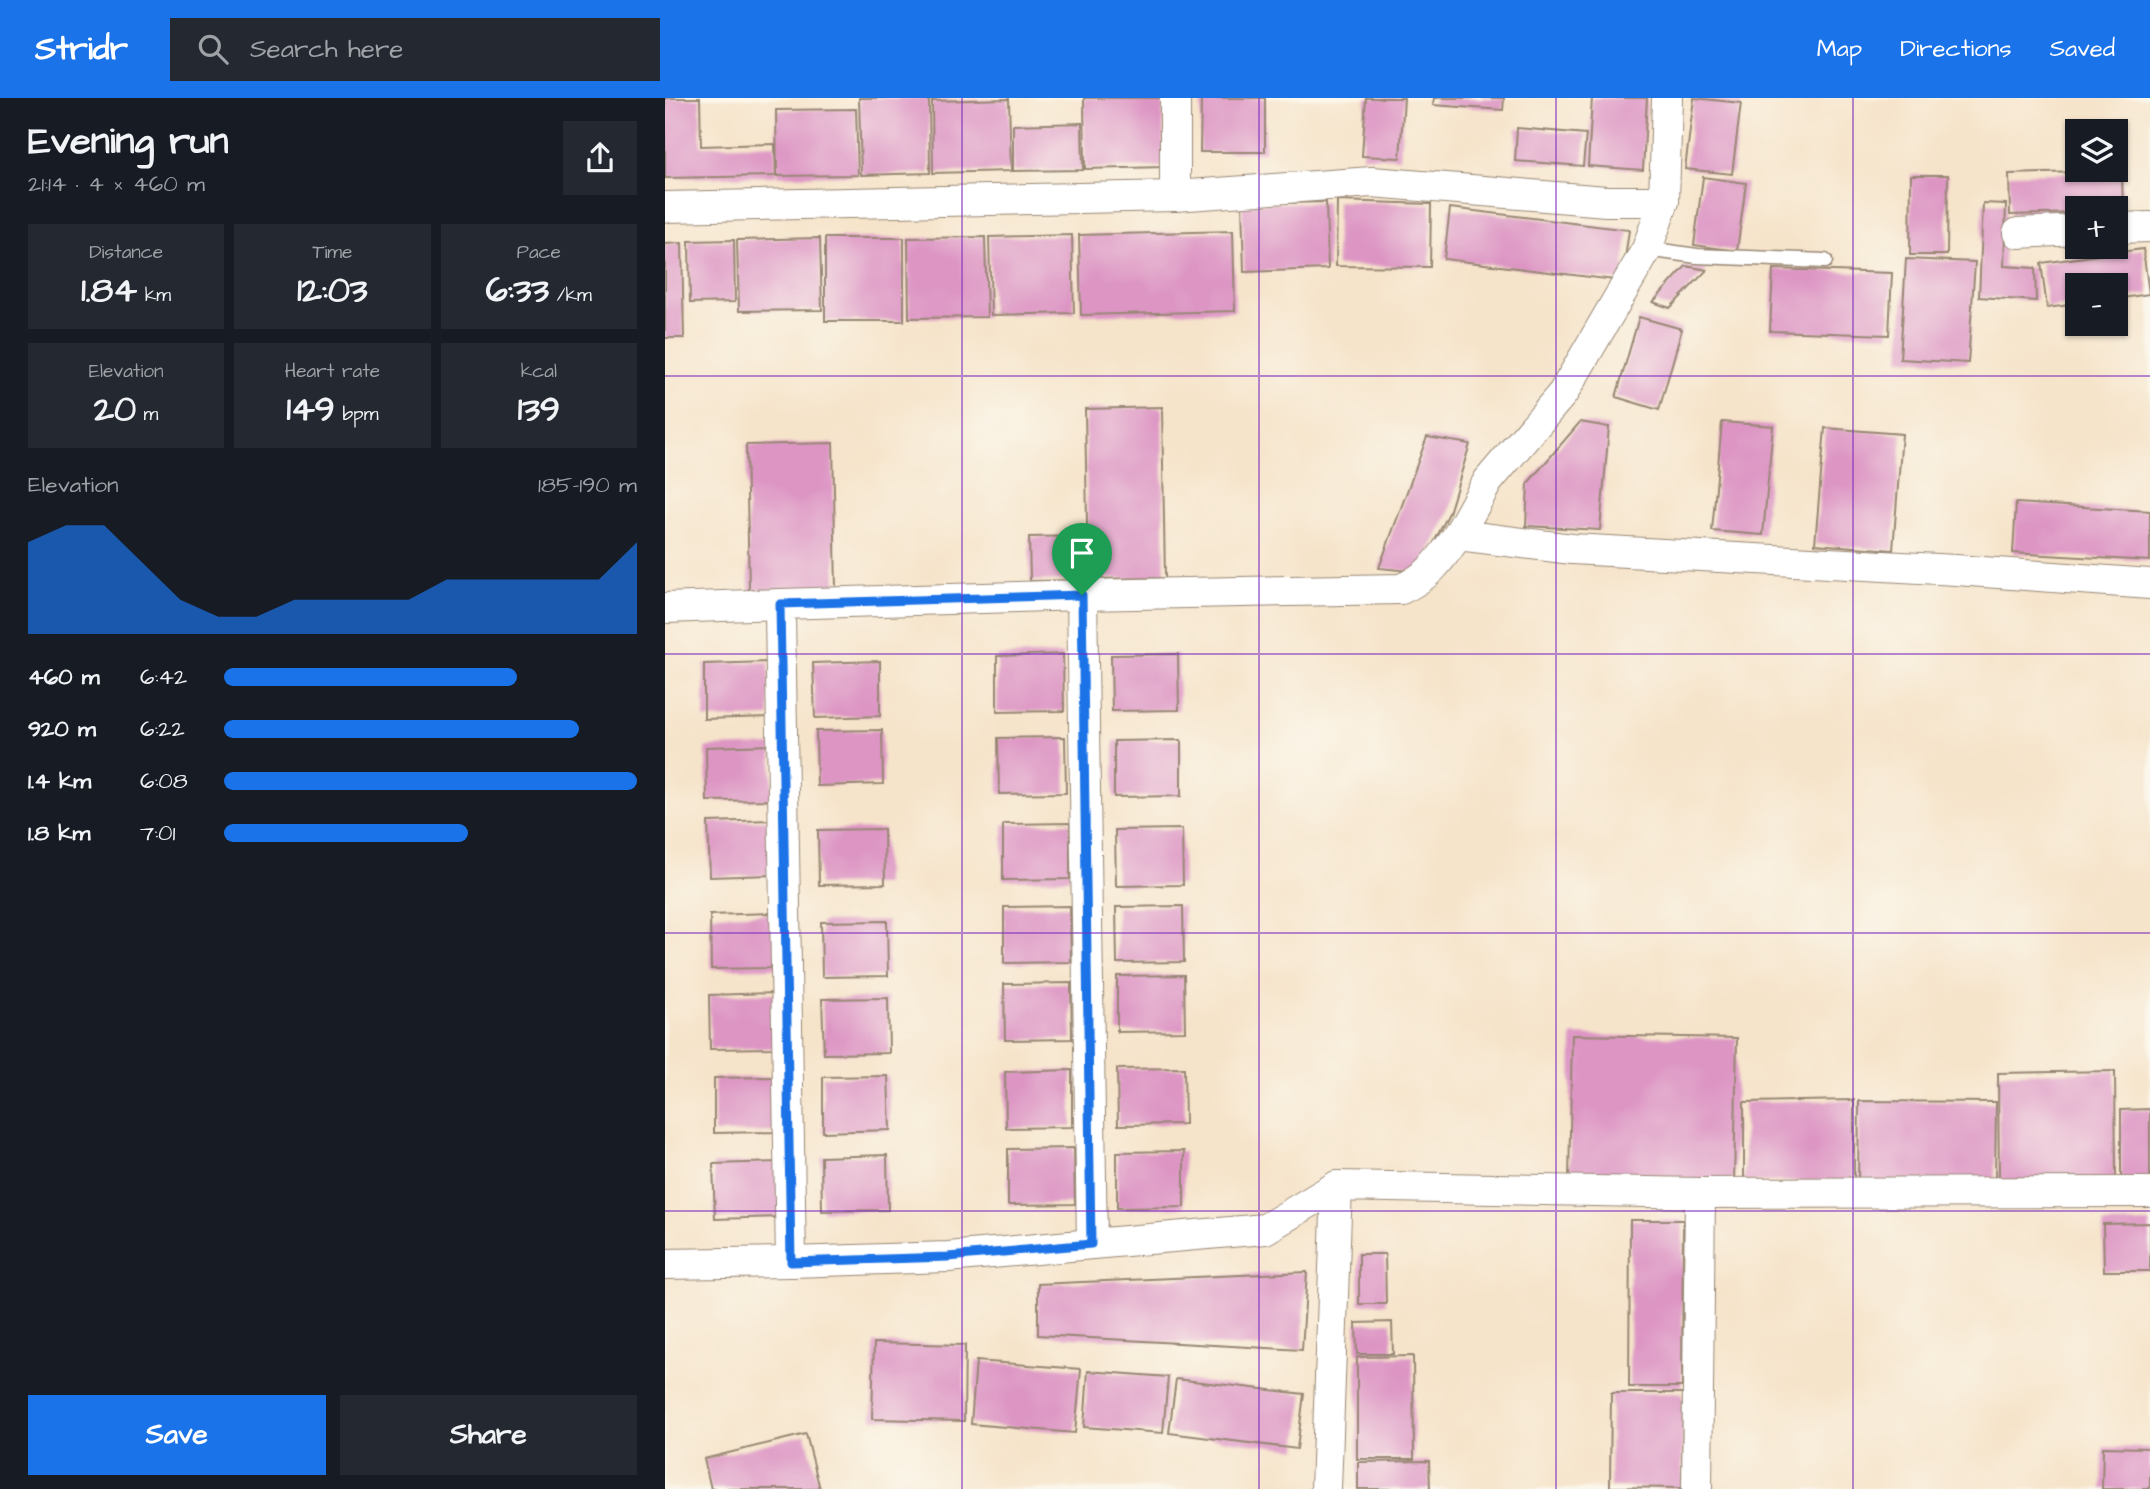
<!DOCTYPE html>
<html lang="en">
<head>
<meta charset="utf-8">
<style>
  :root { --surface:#171b24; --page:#242831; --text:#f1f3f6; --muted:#9ea1a6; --accent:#1a73e8 }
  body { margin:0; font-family:"Architects Daughter",sans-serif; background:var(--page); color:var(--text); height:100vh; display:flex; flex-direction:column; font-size:26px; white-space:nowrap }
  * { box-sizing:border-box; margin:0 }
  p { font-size:23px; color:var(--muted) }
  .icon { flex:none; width:38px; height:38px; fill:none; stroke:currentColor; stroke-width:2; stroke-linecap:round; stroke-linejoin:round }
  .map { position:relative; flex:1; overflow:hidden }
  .sheet { display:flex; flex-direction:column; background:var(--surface); width:665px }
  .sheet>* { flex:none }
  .fabs { position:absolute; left:1400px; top:21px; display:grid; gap:14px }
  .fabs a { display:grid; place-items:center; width:63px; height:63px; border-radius:0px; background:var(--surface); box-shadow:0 2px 5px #0004; font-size:35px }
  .pin { position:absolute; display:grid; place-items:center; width:60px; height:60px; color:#fff; margin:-72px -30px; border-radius:50% 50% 50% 0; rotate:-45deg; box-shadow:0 0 7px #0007 }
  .pin .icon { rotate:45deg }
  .round { display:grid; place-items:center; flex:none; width:74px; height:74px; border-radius:0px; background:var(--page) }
  .head { display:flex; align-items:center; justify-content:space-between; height:119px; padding:0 28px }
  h1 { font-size:38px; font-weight:700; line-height:52px }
  .metrics { display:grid; grid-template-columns:repeat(3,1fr); gap:10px; height:119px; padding:7px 28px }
  .metrics div { display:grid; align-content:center; border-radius:0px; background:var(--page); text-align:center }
  .metrics b { font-size:35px; font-weight:700 }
  .metrics small { font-size:19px; font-weight:400 }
  .metrics p { font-size:19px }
  .chart { height:196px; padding:14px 28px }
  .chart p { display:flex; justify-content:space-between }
  .chart svg { width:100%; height:126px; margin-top:7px; fill:var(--accent); opacity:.7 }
  .cta { display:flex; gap:14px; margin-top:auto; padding:14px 28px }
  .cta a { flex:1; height:80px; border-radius:0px; background:var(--accent); color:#fff; font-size:28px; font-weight:700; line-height:80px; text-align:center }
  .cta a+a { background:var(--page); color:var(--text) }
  ul { padding:0 28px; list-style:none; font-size:23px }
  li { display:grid; grid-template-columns:112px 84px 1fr; align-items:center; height:52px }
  li i { height:18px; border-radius:9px; background:var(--accent) }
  header { display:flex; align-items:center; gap:42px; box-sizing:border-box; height:98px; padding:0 35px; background:var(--accent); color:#fff }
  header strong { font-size:33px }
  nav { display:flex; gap:38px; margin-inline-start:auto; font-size:24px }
  .search { width:490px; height:63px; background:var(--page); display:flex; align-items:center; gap:18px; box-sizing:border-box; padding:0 24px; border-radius:0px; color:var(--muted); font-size:26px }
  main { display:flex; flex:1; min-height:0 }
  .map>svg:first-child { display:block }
  .building { fill:#dd96c4 }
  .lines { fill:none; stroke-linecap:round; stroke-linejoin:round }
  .lane-casing { stroke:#988774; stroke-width:17 }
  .street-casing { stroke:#988774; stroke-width:32 }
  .lane { stroke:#fff; stroke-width:14 }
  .street { stroke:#fff; stroke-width:30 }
  .route-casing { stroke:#fff; stroke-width:14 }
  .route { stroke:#1a73e8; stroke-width:9 }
  .grid { fill:none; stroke:#7b2cbf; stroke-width:2; stroke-opacity:0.55 }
</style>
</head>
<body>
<header>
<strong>Stridr</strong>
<div class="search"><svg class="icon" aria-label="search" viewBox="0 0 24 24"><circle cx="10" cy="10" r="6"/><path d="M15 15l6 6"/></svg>Search here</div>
<nav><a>Map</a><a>Directions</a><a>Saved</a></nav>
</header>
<main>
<section class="sheet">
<div class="head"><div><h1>Evening run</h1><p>21:14 · 4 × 460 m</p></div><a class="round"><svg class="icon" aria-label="share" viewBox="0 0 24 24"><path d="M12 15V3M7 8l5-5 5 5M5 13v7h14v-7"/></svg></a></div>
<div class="metrics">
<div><p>Distance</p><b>1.84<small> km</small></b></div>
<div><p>Time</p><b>12:03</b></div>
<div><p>Pace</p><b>6:33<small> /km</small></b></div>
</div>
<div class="metrics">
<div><p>Elevation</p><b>20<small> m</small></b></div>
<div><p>Heart rate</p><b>149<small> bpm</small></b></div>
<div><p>kcal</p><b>139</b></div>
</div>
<div class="chart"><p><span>Elevation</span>185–190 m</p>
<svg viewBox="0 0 160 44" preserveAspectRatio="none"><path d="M0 44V12L10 6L20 6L30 19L40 32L50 38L60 38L70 32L80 32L90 32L100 32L110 25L120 25L130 25L140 25L150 25L160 12V44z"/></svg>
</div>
<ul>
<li><b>460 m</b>6:42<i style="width:71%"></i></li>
<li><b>920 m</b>6:22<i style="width:86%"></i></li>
<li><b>1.4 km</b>6:08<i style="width:100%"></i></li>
<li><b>1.8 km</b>7:01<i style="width:59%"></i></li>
</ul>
<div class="cta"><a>Save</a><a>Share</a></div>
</section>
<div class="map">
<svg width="1485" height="1391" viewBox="0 0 1485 1391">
  <rect width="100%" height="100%" fill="#fbf7ec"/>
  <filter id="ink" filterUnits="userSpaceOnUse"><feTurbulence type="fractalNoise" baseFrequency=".0143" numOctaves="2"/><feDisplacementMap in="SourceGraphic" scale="14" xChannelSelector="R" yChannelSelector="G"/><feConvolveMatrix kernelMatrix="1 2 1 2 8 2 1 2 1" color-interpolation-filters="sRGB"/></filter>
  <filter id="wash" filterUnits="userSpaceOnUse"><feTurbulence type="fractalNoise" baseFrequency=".00686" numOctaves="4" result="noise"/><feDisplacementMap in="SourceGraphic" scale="28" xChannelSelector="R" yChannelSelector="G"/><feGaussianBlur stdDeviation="1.57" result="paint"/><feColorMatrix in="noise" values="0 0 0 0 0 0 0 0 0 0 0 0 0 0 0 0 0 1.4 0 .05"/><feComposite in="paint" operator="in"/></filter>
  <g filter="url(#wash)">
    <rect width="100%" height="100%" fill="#f6e4ca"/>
    <g id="blocks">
      <g class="building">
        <path d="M0,0H35L36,48L110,46L111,78L0,80Z"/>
        <path d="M194,0H264L265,75L196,77Z"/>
        <path d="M419,0H498L499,69L420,71Z"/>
        <path d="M536,0H600V54H535Z"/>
        <path d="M701,0H739L735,60L697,58Z"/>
        <path d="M769,0H839L838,12L768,7Z"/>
        <path d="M927,0H982L978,72L923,68Z"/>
        <path d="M1029,0L1076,5L1067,76L1020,71Z"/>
        <path d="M344,1L346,73L268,75L267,3Z"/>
        <path d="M191,11L193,77L112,78L111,12Z"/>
        <path d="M417,25L418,72L348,73V27Z"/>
        <path d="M852,30L921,36L918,68L850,63Z"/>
        <path d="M1457,73L1458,113L1451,114V110H1412V115L1345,117L1344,76Z"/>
        <path d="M1246,77H1283L1282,157H1245Z"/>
        <path d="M1038,79L1081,85L1072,153L1029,147Z"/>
        <path d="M672,103L766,106L765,169L671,168Z"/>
        <path d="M661,104L663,171L579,174L577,106Z"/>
        <path d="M1318,105L1341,106L1339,168L1370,170L1371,203L1314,199Z"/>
        <path d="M785,110L964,132L957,183L779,161Z"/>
        <path d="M568,133L570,213L416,217L414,137Z"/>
        <path d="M407,137L409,215L326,217L324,139Z"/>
        <path d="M320,139L322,219L244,220L243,140Z"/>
        <path d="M155,140L157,212L74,213L72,142Z"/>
        <rect x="160" y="140" width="79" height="83"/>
        <path d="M69,142L70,204L25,205L24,143Z"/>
        <path d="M17,145L19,240H0V146Z"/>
        <path d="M1478,151L1484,196L1451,201V187H1412V206L1382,210L1376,165Z"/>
        <path d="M1241,161L1310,164L1303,265L1235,261Z"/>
        <path d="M1021,168L1042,172L1005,210L988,204Z"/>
        <path d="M1108,171L1227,175L1224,237L1105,233Z"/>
        <path d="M974,219L1017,231L994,312L951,299Z"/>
        <path d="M497,309L500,480L423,481L420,311Z"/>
        <path d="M915,324L944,329L935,432L861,428L863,385Z"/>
        <path d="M1057,324L1108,328L1098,437L1047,433Z"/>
        <path d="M1160,330L1237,336L1228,452L1150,446Z"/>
        <path d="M762,339L805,346L784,415L754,474L714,470Z"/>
        <path d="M168,345L171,491L84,492L81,347Z"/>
        <path d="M1351,405L1485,413V463L1348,455Z"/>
        <path d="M420,438L421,482L365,483L364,439Z"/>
        <path d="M398,556L399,613L332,614V558Z"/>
        <path d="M513,556L514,612L447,613L446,557Z"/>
        <path d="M215,563V618L150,620L148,565Z"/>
        <path d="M104,564L105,619L39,621V566Z"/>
        <path d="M217,632L218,686L152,688L151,633Z"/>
        <path d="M400,639L401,695L334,696L333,640Z"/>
        <path d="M516,642V698L449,699V643Z"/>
        <path d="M107,647L108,702L42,703L41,649Z"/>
        <path d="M110,722V777L45,779L43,724Z"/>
        <path d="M405,725V781L338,782V726Z"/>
        <path d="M219,731L220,786L154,787L153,732Z"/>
        <path d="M517,731L518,787L451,788L450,732Z"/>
        <path d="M405,808L406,864L339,865V809Z"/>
        <path d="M518,808L519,864L452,865L451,809Z"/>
        <path d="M111,815L112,870L46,871L45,817Z"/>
        <path d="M222,823L223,878L157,879L156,824Z"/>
        <path d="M519,877L520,933L452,934V878Z"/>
        <path d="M406,885L407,941L340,942L339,886Z"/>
        <path d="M110,895L111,950L45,951L44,897Z"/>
        <path d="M223,900L224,955L159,956L157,901Z"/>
        <path d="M907,937L1072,940L1069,1085L904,1082Z"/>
        <path d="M519,970L520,1026L453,1027L452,971Z"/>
        <path d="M407,972V1029L341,1030L340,974Z"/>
        <path d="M1450,973L1451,1082L1334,1084L1333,975Z"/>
        <path d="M223,978L225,1032L158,1034V979Z"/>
        <path d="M114,979L115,1034L49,1035V980Z"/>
        <path d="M1189,1002V1083L1079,1084V1004Z"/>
        <path d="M1194,1003L1331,1004L1330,1084L1193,1083Z"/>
        <path d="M1485,1011V1082H1456V1012Z"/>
        <path d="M409,1050L410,1106L343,1107V1051Z"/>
        <path d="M519,1053V1109L452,1110V1054Z"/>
        <path d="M222,1057L223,1112L157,1113L156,1059Z"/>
        <path d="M114,1064L116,1119L50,1121L48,1066Z"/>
        <path d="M965,1122H1018L1017,1289H964Z"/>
        <path d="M1485,1125V1173H1439L1438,1126Z"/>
        <path d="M694,1156H720L721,1206H694Z"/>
        <path d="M642,1174L637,1252L373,1237V1186Z"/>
        <path d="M727,1224L728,1256H692L691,1225Z"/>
        <path d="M209,1245L300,1247L299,1323L207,1321Z"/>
        <path d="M748,1258L749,1361H692V1259Z"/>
        <path d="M311,1263L416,1271L410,1335L306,1326Z"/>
        <path d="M423,1273L503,1279L498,1335L419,1329Z"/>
        <path d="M511,1281L639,1296L632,1351L504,1335Z"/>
        <path d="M946,1295H1018L1017,1390L945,1389Z"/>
        <path d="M141,1336L155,1391H46L39,1361Z"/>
        <path d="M1438,1349L1485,1350V1391H1437Z"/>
        <path d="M764,1363L765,1391H693V1364Z"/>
      </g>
    </g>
  </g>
  <g filter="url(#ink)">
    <use href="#blocks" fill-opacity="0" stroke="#988774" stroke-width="2"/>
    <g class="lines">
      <defs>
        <path id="lane" d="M982,151L1032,158L1160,163"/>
        <g id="street">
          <path d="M510,0V98"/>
          <path d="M1002,0L999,103L982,151L898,295L823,383L793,437L907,451L1291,472L1485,486"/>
          <path d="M0,109L510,98L707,84L941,103H999"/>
          <path d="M1451,130L1485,129"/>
          <path d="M1353,135L1412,132"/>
          <path d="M417,497L115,506V515L126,1164L283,1159L427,1146"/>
          <path d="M0,510L115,506"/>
          <path d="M672,1088L600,1131L427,1146L417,497L736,491C765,478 775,462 793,437"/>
          <path d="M1035,1095L1485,1094"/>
          <path d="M0,1166L126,1164"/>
          <path d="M661,1391L672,1088L1035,1095L1032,1391"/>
        </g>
      </defs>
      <use href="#lane" class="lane-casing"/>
      <use href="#street" class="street-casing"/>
      <use href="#lane" class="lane"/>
      <use href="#street" class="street"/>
    </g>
  </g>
  <g class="lines" filter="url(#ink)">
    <defs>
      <path id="route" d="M417,497L426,1146L283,1159L126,1164L115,506Z"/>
    </defs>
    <use href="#route" class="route-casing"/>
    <use href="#route" class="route"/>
  </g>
  <path class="grid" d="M297,0V1391M594,0V1391M891,0V1391M1188,0V1391M0,278H1485M0,556H1485M0,835H1485M0,1113H1485"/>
</svg>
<div class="fabs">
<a><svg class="icon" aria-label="layers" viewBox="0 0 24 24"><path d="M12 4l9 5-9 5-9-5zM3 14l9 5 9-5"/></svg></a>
<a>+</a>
<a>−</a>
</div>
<div class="pin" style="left:417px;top:497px;background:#1e9e55"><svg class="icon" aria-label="arrive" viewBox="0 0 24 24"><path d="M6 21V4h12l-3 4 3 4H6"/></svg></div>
</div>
</main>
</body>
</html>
